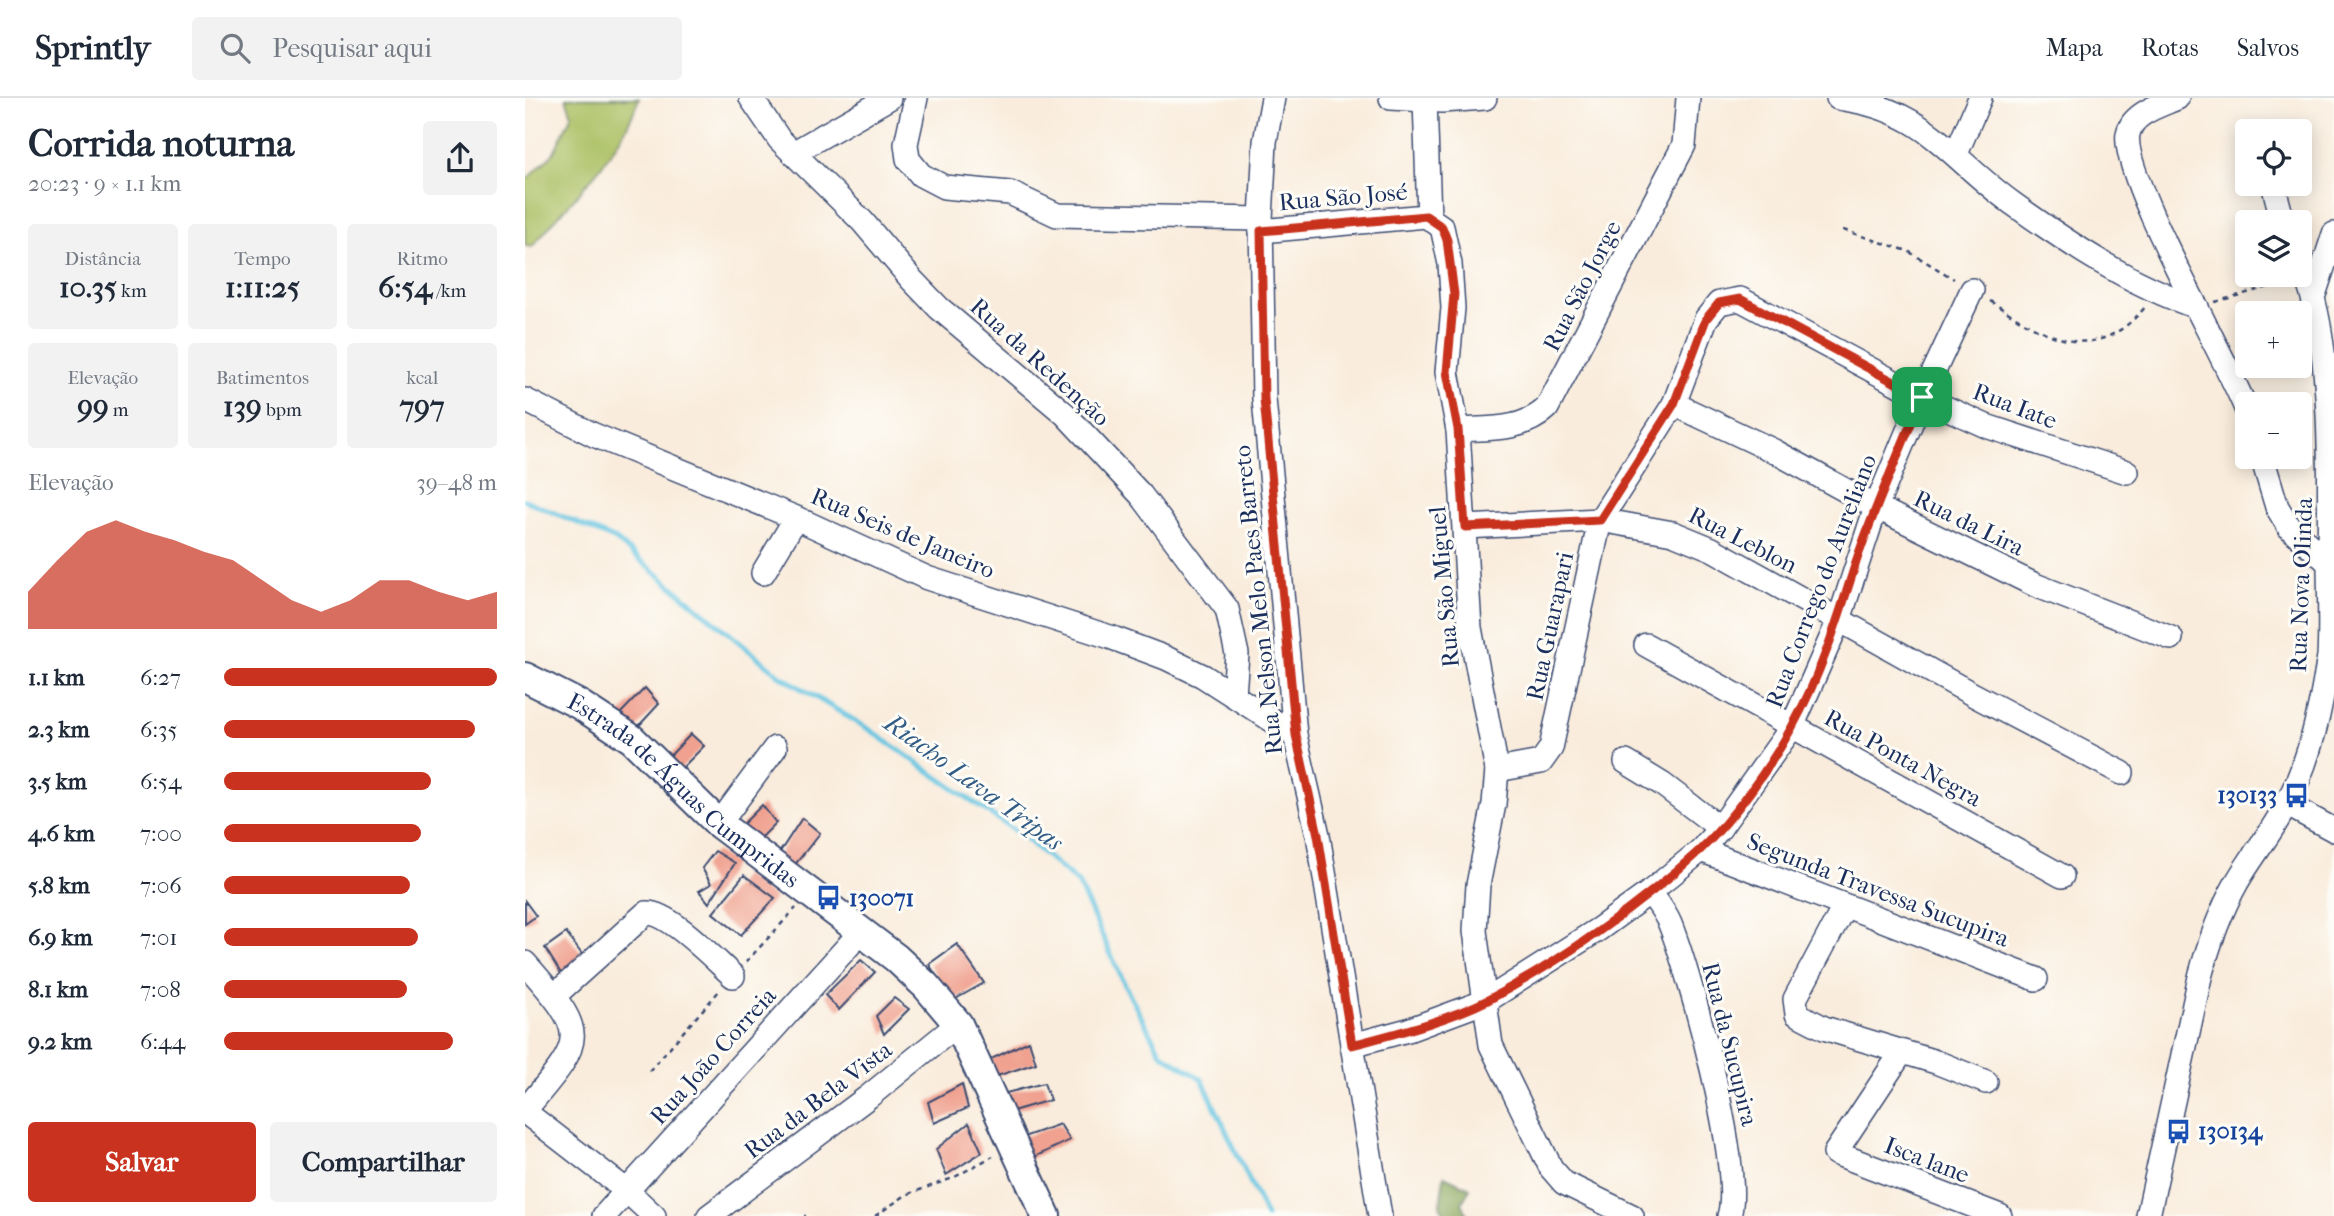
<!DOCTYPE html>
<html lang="pt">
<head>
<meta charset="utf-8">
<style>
  :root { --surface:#fff; --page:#f2f2f3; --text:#1f2937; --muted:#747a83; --line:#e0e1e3; --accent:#c8321e }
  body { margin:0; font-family:"IM FELL French Canon",serif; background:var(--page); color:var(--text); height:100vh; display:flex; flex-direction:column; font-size:26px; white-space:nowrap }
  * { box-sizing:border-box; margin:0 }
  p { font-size:23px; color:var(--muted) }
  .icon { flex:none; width:38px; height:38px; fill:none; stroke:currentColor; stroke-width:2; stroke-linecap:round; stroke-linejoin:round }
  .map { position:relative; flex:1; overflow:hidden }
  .sheet { display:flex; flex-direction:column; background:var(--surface); width:525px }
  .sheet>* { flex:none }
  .tools { position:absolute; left:1710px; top:21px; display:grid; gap:14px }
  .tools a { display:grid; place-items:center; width:77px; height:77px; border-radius:7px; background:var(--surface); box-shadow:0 4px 18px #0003; font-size:35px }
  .pin { position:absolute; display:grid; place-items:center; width:60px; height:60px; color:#fff; margin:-30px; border-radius:14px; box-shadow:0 4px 10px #0006 }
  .round { display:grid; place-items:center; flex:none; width:74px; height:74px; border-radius:7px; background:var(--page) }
  .head { display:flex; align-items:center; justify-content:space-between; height:119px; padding:0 28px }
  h1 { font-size:38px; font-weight:700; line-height:52px }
  .figures { display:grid; grid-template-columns:repeat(3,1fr); gap:10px; height:119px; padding:7px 28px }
  .figures div { display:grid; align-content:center; border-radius:7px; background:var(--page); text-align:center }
  .figures b { font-size:30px; font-weight:700 }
  .figures small { font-size:19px; font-weight:400 }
  .figures p { font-size:19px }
  .chart { height:196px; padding:14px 28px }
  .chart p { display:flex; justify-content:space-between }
  .chart svg { width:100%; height:126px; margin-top:7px; fill:var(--accent); opacity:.7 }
  .primary-button { display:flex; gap:14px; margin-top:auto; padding:14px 28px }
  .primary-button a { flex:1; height:80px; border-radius:7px; background:var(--accent); color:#fff; font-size:28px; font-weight:700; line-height:80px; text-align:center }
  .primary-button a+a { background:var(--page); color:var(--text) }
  ul { padding:0 28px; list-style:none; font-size:23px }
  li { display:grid; grid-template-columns:112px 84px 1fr; align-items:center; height:52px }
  li i { height:18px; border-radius:9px; background:var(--accent) }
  header { display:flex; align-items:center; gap:42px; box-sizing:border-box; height:98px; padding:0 35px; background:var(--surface); border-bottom:2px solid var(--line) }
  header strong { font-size:33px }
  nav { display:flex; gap:38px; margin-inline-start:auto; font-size:24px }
  .search { width:490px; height:63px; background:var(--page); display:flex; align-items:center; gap:18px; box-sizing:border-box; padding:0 24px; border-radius:7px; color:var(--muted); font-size:26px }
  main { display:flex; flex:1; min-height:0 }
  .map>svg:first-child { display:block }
  .green { fill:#acc064; stroke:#647861; stroke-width:2 }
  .forest { fill:#89a65a; stroke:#526a5c; stroke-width:2 }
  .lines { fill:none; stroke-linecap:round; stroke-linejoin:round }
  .stream { stroke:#63c4e1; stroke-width:5 }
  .building { fill:#f0a18f }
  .minor-casing { stroke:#3c4b71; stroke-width:26 }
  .major-casing { stroke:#3c4b71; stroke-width:32 }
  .path { stroke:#3c4b71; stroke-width:2.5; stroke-dasharray:5 5; stroke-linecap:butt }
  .minor { stroke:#fff; stroke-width:23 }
  .major { stroke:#fff; stroke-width:28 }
  .route-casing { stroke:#fff; stroke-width:14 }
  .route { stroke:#c8321e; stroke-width:9 }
  .labels { text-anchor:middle; stroke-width:6; stroke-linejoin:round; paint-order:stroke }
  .street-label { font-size:24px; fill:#1b2f5e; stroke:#fdfcf7 }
  .transit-label { font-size:24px; font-weight:bold; fill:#164399; stroke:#fdfcf7; text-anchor:start }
  .water-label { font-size:26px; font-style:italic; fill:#315c85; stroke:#fdfcf7 }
</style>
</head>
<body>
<header>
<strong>Sprintly</strong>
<div class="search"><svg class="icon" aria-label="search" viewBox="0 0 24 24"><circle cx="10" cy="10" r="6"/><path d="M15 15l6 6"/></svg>Pesquisar aqui</div>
<nav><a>Mapa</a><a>Rotas</a><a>Salvos</a></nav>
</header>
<main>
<section class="sheet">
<div class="head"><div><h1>Corrida noturna</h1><p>20:23 · 9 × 1.1 km</p></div><a class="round"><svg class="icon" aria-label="share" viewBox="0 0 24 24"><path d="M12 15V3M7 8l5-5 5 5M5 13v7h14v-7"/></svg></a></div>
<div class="figures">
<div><p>Distância</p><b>10.35<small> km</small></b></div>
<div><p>Tempo</p><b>1:11:25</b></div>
<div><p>Ritmo</p><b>6:54<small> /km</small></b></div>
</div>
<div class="figures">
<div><p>Elevação</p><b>99<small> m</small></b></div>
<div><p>Batimentos</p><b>139<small> bpm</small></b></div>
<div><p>kcal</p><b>797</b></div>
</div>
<div class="chart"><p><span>Elevação</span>39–48 m</p>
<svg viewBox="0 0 160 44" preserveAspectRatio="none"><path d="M0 44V31L10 20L20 10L30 6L40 10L50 13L60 17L70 20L80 27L90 34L100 38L110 34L120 27L130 27L140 31L150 34L160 31V44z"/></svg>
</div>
<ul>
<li><b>1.1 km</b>6:27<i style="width:100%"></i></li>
<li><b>2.3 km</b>6:35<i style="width:92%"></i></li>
<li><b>3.5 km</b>6:54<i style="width:76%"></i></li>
<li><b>4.6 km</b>7:00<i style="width:72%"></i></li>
<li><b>5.8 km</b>7:06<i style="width:68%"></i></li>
<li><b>6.9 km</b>7:01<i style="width:71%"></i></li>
<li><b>8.1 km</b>7:08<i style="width:67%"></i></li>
<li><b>9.2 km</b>6:44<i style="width:84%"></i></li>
</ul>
<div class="primary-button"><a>Salvar</a><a>Compartilhar</a></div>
</section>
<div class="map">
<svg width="1809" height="1118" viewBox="0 0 1809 1118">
  <rect width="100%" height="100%" fill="#fdfcf7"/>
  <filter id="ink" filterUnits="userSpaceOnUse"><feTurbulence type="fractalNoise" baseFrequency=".0143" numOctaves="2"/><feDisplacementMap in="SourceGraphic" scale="14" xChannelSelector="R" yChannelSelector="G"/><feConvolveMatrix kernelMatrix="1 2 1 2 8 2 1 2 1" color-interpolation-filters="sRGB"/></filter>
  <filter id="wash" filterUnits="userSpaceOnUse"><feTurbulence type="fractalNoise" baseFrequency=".00686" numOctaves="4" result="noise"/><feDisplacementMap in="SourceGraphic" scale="28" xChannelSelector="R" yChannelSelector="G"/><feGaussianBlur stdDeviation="1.57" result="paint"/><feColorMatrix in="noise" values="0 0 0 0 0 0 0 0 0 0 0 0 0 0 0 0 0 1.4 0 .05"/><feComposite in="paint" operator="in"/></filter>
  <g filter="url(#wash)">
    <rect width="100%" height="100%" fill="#f9ecdc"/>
    <path class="green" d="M41,0H114C95,59 45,102 7,149L0,148V83L28,56L47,17Z"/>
    <path class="forest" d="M919,1078L945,1090L937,1105L943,1118H921L915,1108Z"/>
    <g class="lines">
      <path class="stream" d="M0,402L91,442L254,577L345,632L500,740L553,785L605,898L636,955L677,981L741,1118"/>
    </g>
    <g id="blocks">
      <g class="building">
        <path d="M120,590L134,606L109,633L93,618Z"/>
        <path d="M166,636L179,648L151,676L138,665Z"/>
        <path d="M237,707L251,725L230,746L215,729Z"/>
        <path d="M277,720L295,735L264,774L249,763Z"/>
        <path d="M190,753L210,765L184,805L174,793L186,786L177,770Z"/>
        <path d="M219,777L250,800L216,837L188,815Z"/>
        <path d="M0,803L11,818L0,826Z"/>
        <path d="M41,835L59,859L37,877L20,850Z"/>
        <path d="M432,846L459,885L427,903L404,866Z"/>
        <path d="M336,862L350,874L314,912L300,897Z"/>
        <path d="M369,900L384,911L359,936L351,918Z"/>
        <path d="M504,943L511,965L469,979L464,962Z"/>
        <path d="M519,985L525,1002L481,1015L474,997Z"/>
        <path d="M437,986L443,1010L409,1025L403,1004Z"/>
        <path d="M444,1025L457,1054L421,1077L411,1051Z"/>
        <path d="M535,1026L545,1042L499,1064L490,1042Z"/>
      </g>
    </g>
  </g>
  <g filter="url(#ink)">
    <use href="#blocks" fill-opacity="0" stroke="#3c4b71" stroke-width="2"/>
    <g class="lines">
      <defs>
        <g id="minor">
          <path d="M226,0L254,41L337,123L387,182L414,210L540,316L616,397L702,511L712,556L709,597"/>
          <path d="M391,0L381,46L383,61L396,77L419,89L485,95L532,117L736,121"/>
          <path d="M748,0L740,44L736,121L739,301L763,559L770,637L793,737L855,1118"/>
          <path d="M866,0L917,3L960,0"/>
          <path d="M1313,0C1401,11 1422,58 1487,105C1544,146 1606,187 1672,209"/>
          <path d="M1652,0C1634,8 1607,15 1603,36C1595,77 1702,261 1722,313"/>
          <path d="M900,2L904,119"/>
          <path d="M268,55L364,0"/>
          <path d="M1431,56L1455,0"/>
          <path d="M1748,86L1758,124"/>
          <path d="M736,133L901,118L917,129L925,166L928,210L922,274L933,332L945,530L972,672L969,706L953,787L950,833L966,947L1026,1070L1039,1085L1107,1118"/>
          <path d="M1790,194L1809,136"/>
          <path d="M0,302L69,337L271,420L402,480L585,539L641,560L678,578L770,637"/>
          <path d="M1149,306L1249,353L1351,409L1510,487L1646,540"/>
          <path d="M933,332C965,330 998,333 1022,310L1159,47L1163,0"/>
          <path d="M1737,359L1752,409L1764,429L1804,465"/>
          <path d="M940,429L1075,422L1148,435L1187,451L1449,597L1597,675"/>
          <path d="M238,475L271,420"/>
          <path d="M1121,547L1537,778"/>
          <path d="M1101,664L1137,686L1195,730"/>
          <path d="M972,672L1016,664L1026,650L1075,422L1149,306L1181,221L1194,205L1215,201L1397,299L1461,328L1602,374"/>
          <path d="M1761,706L1809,732"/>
          <path d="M194,726L250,650"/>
          <path d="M1176,752L1511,881"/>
          <path d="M1125,794C1132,804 1140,814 1145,826C1165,876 1219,1072 1204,1118"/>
          <path d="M1319,809L1270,901L1272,916L1299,930L1411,964L1461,984"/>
          <path d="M0,865C65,938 61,940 0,1012"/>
          <path d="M29,898L121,815C144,813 190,862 208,878"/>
          <path d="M827,947L883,932L961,903L1074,831L1125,794L1176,752L1195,730L1267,629L1314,522L1351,409L1397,299L1447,192"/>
          <path d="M1377,954L1310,1055L1475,1118"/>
          <path d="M0,1014L102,1093L129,1118"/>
          <path d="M79,1118L336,834"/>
          <path d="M184,1118L343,999L433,926"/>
          <path d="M1623,1118L1675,879C1684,845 1695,814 1712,784C1727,758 1747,734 1761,707C1786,661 1796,609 1804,558C1806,526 1804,494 1804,461C1805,391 1809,219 1774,167"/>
        </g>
        <g id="major">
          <path id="s1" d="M0,579L55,607L107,641L194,726L371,860L401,888L433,926L521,1118"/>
        </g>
      </defs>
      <use href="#minor" class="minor-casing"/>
      <use href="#major" class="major-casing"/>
      <g class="path">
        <path d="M1318,132L1383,153L1429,181"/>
        <path d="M1465,203C1520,238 1569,271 1621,208"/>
        <path d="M1690,204L1761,184"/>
        <path d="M221,864L271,810"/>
        <path d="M124,973L195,892"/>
        <path d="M279,1118H281"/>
        <path d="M350,1118L381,1097L428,1080L468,1058"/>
      </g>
      <use href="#minor" class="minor"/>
      <use href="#major" class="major"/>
    </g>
  </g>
  <g class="lines" filter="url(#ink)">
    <defs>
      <path id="route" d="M901,118L917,129L922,142L929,196L922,274L933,331L940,429L1075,422L1149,306L1181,221L1194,205L1215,201L1397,299C1375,353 1351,406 1332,461C1314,518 1296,577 1267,629C1245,669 1208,721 1175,752C1117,806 1033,865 963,902C921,923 872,935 827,947L793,737L771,637L739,301L736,133Z"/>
    </defs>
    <use href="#route" class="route-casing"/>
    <use href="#route" class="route"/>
  </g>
  <defs>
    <symbol id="bus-bare" viewBox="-9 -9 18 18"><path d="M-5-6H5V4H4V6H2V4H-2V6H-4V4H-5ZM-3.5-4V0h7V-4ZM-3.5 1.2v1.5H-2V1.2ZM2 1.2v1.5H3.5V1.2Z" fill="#1a4fb4" stroke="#fdfcf7" stroke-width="2.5" paint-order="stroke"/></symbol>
  </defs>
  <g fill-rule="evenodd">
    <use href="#bus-bare" x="1754" y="680" width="35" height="35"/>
    <use href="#bus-bare" x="286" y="782" width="35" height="35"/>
    <use href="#bus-bare" x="1636" y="1016" width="35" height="35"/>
  </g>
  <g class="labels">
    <g class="street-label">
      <text transform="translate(818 99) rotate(-5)" y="8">Rua São José</text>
      <text transform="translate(1057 188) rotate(-63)" y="8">Rua São Jorge</text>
      <text transform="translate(515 264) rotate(42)" y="8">Rua da Redenção</text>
      <text transform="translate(1490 308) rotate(21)" y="8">Rua Iate</text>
      <text transform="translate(1444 425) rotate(26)" y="8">Rua da Lira</text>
      <text transform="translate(378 435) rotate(23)" y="8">Rua Seis de Janeiro</text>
      <text transform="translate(1218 442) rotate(27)" y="8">Rua Leblon</text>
      <text transform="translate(1296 483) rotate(-69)" y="8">Rua Corrego do Aureliano</text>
      <text transform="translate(1776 487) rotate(-88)" y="8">Rua Nova Olinda</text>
      <text transform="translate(919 489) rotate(-95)" y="8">Rua São Miguel</text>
      <text transform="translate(733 502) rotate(-96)" y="8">Rua Nelson Melo Paes Barreto</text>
      <text transform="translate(1025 528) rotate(-78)" y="8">Rua Guarapari</text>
      <text transform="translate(1378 660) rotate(29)" y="8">Rua Ponta Negra</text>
      <text dy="8" stroke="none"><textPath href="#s1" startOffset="196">Estrada de Águas Cumpridas</textPath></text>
      <text transform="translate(1353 792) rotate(21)" y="8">Segunda Travessa Sucupira</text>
      <text transform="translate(1205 946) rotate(76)" y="8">Rua da Sucupira</text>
      <text transform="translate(188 958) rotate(-48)" y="8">Rua João Correia</text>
      <text transform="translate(293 1002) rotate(-37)" y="8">Rua da Bela Vista</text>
      <text transform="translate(1402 1062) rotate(21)" y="8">Isca lane</text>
    </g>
    <g class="transit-label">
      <text x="1752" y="705" text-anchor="end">130133</text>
      <text x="324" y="808">130071</text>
      <text x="1673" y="1041">130134</text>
    </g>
    <g class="water-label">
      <text transform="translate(449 684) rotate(36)" y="9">Riacho Lava Tripas</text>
    </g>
  </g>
</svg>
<div class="tools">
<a><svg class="icon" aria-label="locate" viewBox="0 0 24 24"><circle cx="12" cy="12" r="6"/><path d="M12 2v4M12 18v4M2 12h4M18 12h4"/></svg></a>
<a><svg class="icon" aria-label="layers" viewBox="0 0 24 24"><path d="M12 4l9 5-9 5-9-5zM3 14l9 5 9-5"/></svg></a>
<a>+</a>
<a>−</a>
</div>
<div class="pin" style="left:1397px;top:299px;background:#1e9e55"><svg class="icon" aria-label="arrive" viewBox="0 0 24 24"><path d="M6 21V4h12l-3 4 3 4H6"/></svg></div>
</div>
</main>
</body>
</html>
